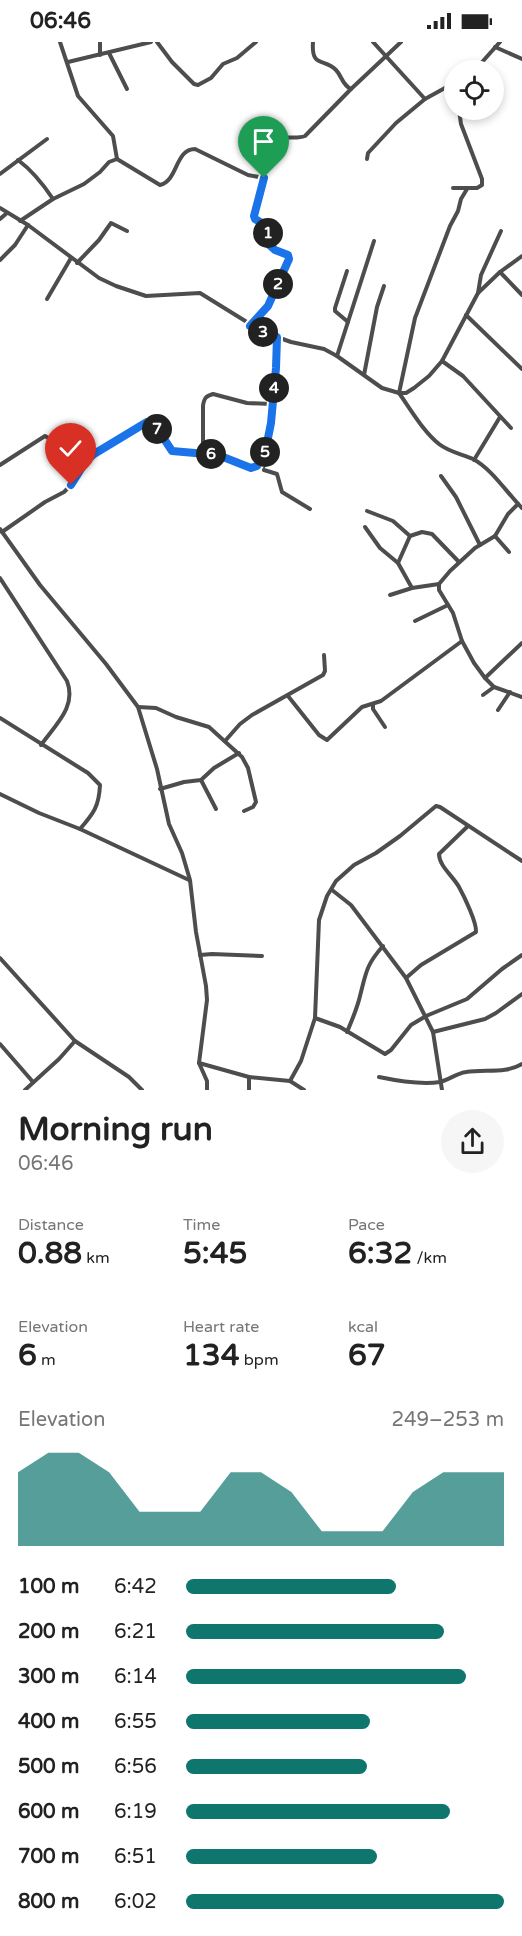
<!DOCTYPE html>
<html lang="en">
<head>
<meta charset="utf-8">
<style>
  :root { --surface:#fff; --page:#f6f6f6; --text:#222; --muted:#767676; --accent:#0f766e }
  body { margin:0; font-family:"Varela Round",sans-serif; background:var(--page); color:var(--text); height:100vh; display:flex; flex-direction:column; font-size:22px; white-space:nowrap }
  * { box-sizing:border-box; margin:0 }
  p { font-size:20px; color:var(--muted) }
  .icon { flex:none; width:33px; height:33px; fill:none; stroke:currentColor; stroke-width:2; stroke-linecap:round; stroke-linejoin:round }
  .map { position:relative; height:1048px; overflow:hidden }
  .panel { display:flex; flex-direction:column; background:var(--surface); flex:1 }
  .panel>* { flex:none }
  .tools { position:absolute; left:444px; top:18px; display:grid; gap:12px }
  .tools a { display:grid; place-items:center; width:60px; height:60px; border-radius:50%; background:var(--surface); box-shadow:0 3px 9px #0003; font-size:30px }
  .pin { position:absolute; display:grid; place-items:center; width:51px; height:51px; color:#fff; margin:-62px -26px; border-radius:50% 50% 50% 0; rotate:-45deg; box-shadow:0 0 6px #0007 }
  .pin .icon { rotate:45deg }
  .km { position:absolute; width:30px; height:30px; margin:-15px; border-radius:50%; background:#222; color:#fff; font-size:16px; line-height:30px; text-align:center }
  .round { display:grid; place-items:center; flex:none; width:63px; height:63px; border-radius:32px; background:var(--page) }
  .summary { display:flex; align-items:center; justify-content:space-between; height:102px; padding:0 18px }
  h1 { font-size:33px; font-weight:700; line-height:45px }
  .metrics { display:grid; grid-template-columns:repeat(3,1fr); gap:9px; height:102px; padding:6px 18px }
  .metrics div { display:grid; align-content:center }
  .metrics b { font-size:30px; font-weight:700 }
  .metrics small { font-size:16px; font-weight:400 }
  .metrics p { font-size:16px }
  .chart { height:168px; padding:12px 18px }
  .chart p { display:flex; justify-content:space-between }
  .chart svg { width:100%; height:108px; margin-top:6px; fill:var(--accent); opacity:.7 }
  ul { padding:0 18px; list-style:none; font-size:20px }
  li { display:grid; grid-template-columns:96px 72px 1fr; align-items:center; height:45px }
  li i { height:15px; border-radius:8px; background:var(--accent) }
  .status { display:flex; justify-content:space-between; align-items:center; height:42px; padding:0 30px; background:var(--surface); direction:ltr }
  .status svg { height:16px; fill:currentColor }
  .map>svg:first-child { display:block }
  .lines { fill:none; stroke-linecap:round; stroke-linejoin:round }
  .minor { stroke:#4d4d4d; stroke-width:4 }
  .route-casing { stroke:#fff; stroke-width:12 }
  .route { stroke:#1a73e8; stroke-width:8 }
</style>
</head>
<body>
<div class="status"><b>06:46</b><svg viewBox="0 0 49 12"><path d="M0 12V9h3v3zM5 12V6h3v6zM10 12V3h3v9zM15 12V0h3v12zM26 1h20v11H26zM47 4h2v5h-2z"/></svg></div>
<div class="map">
<svg width="522" height="1048" viewBox="0 0 522 1048">
  <rect width="100%" height="100%" fill="#fff"/>
  <g class="lines">
    <g class="minor">
      <path d="M60,0L78,54L113,94L117,117"/>
      <path d="M100,0V13"/>
      <path d="M157,0L172,20L194,42L198,43L211,36L223,22L237,16L256,0"/>
      <path d="M313,0C311,26 324,16 336,28C342,34 342,43 351,47"/>
      <path d="M373,0L425,57"/>
      <path d="M495,5L522,17"/>
      <path d="M109,11L127,47"/>
      <path d="M68,20L151,0"/>
      <path d="M475,28L500,0"/>
      <path d="M446,45L450,54L454,60"/>
      <path d="M117,117L160,143C178,139 175,107 195,107L248,133L264,136"/>
      <path d="M367,117L368,111L396,81L425,57L454,41"/>
      <path d="M18,118C33,129 43,142 53,157"/>
      <path d="M0,132L47,97"/>
      <path d="M453,146H477L482,143V137L461,82L459,68"/>
      <path d="M467,147L461,157L458,169L450,184L415,276L399,351C411,368 423,389 439,402C449,410 462,412 473,417C492,427 507,451 522,466"/>
      <path d="M0,166L28,183L99,236L116,244L146,254L200,251L263,290L291,300L324,307L337,314L382,346L399,351H406L414,346L429,334L442,319L478,251L500,230L522,214"/>
      <path d="M0,177L7,171"/>
      <path d="M20,179L53,157L84,142L100,130L109,120L117,117"/>
      <path d="M0,218L15,203L28,183"/>
      <path d="M77,221L99,198L111,181L127,189"/>
      <path d="M347,229L335,266V269L348,280"/>
      <path d="M500,230L522,253"/>
      <path d="M478,251L481,233L501,189"/>
      <path d="M47,257L71,216"/>
      <path d="M466,273L522,327"/>
      <path d="M250,284L268,264L289,217L288,213L275,208L266,199L269,185L259,181L254,174L274,97C284,93 295,98 305,94L351,47L401,0"/>
      <path d="M337,314L374,199"/>
      <path d="M442,319L463,334L511,386"/>
      <path d="M364,333L377,265L384,244"/>
      <path d="M203,411V364C204,356 206,354 213,352L247,361L271,362"/>
      <path d="M474,418L500,375"/>
      <path d="M260,420L264,428L277,432L282,450L310,467"/>
      <path d="M0,423L45,394L50,397L76,434"/>
      <path d="M441,434L456,455L480,503"/>
      <path d="M518,462L508,472L495,494L475,506L450,529L439,542V548L453,571L462,599L474,621L485,636L494,645L522,655"/>
      <path d="M367,469L393,479L410,494L422,490L432,492L459,520"/>
      <path d="M365,485L380,506L398,521L412,546"/>
      <path d="M0,487L40,543L106,622L138,665L157,727L169,782L182,811L190,838L196,890L206,944L207,958L199,1021L207,1039V1048"/>
      <path d="M2,490L45,460L64,450L71,443L86,419L94,412L147,380H150L155,383L172,409L218,413L251,426L257,424L265,411L271,381L276,326L277,295"/>
      <path d="M495,494L509,510"/>
      <path d="M398,521L410,494"/>
      <path d="M0,536L67,639C77,665 55,683 41,703"/>
      <path d="M390,553L412,546L439,542"/>
      <path d="M415,579L448,563"/>
      <path d="M485,636L522,601"/>
      <path d="M483,653L494,645"/>
      <path d="M288,654L319,693L327,698L362,665L381,659L462,599"/>
      <path d="M373,662V667L385,685"/>
      <path d="M138,665L156,666L176,675L209,685L242,715L248,726L256,760L253,765L244,769"/>
      <path d="M498,668L510,650"/>
      <path d="M0,676L88,731L100,743C99,764 94,771 80,787"/>
      <path d="M225,699L240,682L252,673L323,633L325,629L324,613"/>
      <path d="M201,738L216,767"/>
      <path d="M160,747L184,740L201,738L214,726L239,711"/>
      <path d="M0,752L39,771L80,787L189,838"/>
      <path d="M332,848L351,863L406,936L433,990L442,1048"/>
      <path d="M200,913L212,912L262,914"/>
      <path d="M0,916L75,999L129,1035L142,1048"/>
      <path d="M406,936L421,923L476,890C477,881 464,854 459,845C453,834 439,824 439,812L468,784"/>
      <path d="M315,976L340,985L385,1012L391,1008L411,983L426,974L467,957L502,927L522,913"/>
      <path d="M347,990C352,978 357,967 360,954C366,931 366,923 383,904"/>
      <path d="M433,990L485,977L496,971L522,952"/>
      <path d="M0,1002L33,1040"/>
      <path d="M199,1021L249,1035L290,1039L304,1048"/>
      <path d="M379,1035C398,1039 420,1043 440,1040C449,1038 457,1031 466,1030C485,1027 506,1032 522,1022"/>
      <path d="M290,1039L301,1019L315,976L319,878L327,854L336,839L354,823L376,811L400,794L436,764L440,765L522,819"/>
      <path d="M25,1048L59,1017L75,999"/>
      <path d="M249,1048V1035"/>
    </g>
  </g>
  <g class="lines">
    <defs>
      <path id="route" d="M71,443L86,419L94,412L147,380H150L155,383L172,409L218,413L251,426L257,424L265,411L271,381L276,326L277,295L250,284L268,264L289,217L288,213L275,208L266,200L268,185L255,177L254,174L264,136"/>
    </defs>
    <use href="#route" class="route-casing"/>
    <use href="#route" class="route"/>
  </g>
</svg>
<div class="tools">
<a><svg class="icon" aria-label="locate" viewBox="0 0 24 24"><circle cx="12" cy="12" r="6"/><path d="M12 2v4M12 18v4M2 12h4M18 12h4"/></svg></a>
</div>
<div class="pin" style="left:264px;top:136px;background:#1e9e55"><svg class="icon" aria-label="arrive" viewBox="0 0 24 24"><path d="M6 21V4h12l-3 4 3 4H6"/></svg></div>
<div class="pin" style="left:71px;top:443px;background:#d93025"><svg class="icon" aria-label="check" viewBox="0 0 24 24"><path d="M5 12l5 5 9-10"/></svg></div>
<b class="km" style="left:268px;top:191px">1</b>
<b class="km" style="left:278px;top:242px">2</b>
<b class="km" style="left:263px;top:290px">3</b>
<b class="km" style="left:274px;top:346px">4</b>
<b class="km" style="left:265px;top:410px">5</b>
<b class="km" style="left:211px;top:412px">6</b>
<b class="km" style="left:157px;top:387px">7</b>
</div>
<section class="panel">
<div class="summary"><div><h1>Morning run</h1><p>06:46</p></div><a class="round"><svg class="icon" aria-label="share" viewBox="0 0 24 24"><path d="M12 15V3M7 8l5-5 5 5M5 13v7h14v-7"/></svg></a></div>
<div class="metrics">
<div><p>Distance</p><b>0.88<small> km</small></b></div>
<div><p>Time</p><b>5:45</b></div>
<div><p>Pace</p><b>6:32<small> /km</small></b></div>
</div>
<div class="metrics">
<div><p>Elevation</p><b>6<small> m</small></b></div>
<div><p>Heart rate</p><b>134<small> bpm</small></b></div>
<div><p>kcal</p><b>67</b></div>
</div>
<div class="chart"><p><span>Elevation</span>249–253 m</p>
<svg viewBox="0 0 160 44" preserveAspectRatio="none"><path d="M0 44V14L10 6L20 6L30 14L40 30L50 30L60 30L70 14L80 14L90 22L100 38L110 38L120 38L130 22L140 14L150 14L160 14V44z"/></svg>
</div>
<ul>
<li><b>100 m</b>6:42<i style="width:66%"></i></li>
<li><b>200 m</b>6:21<i style="width:81%"></i></li>
<li><b>300 m</b>6:14<i style="width:88%"></i></li>
<li><b>400 m</b>6:55<i style="width:58%"></i></li>
<li><b>500 m</b>6:56<i style="width:57%"></i></li>
<li><b>600 m</b>6:19<i style="width:83%"></i></li>
<li><b>700 m</b>6:51<i style="width:60%"></i></li>
<li><b>800 m</b>6:02<i style="width:100%"></i></li>
</ul>
</section>
</body>
</html>
